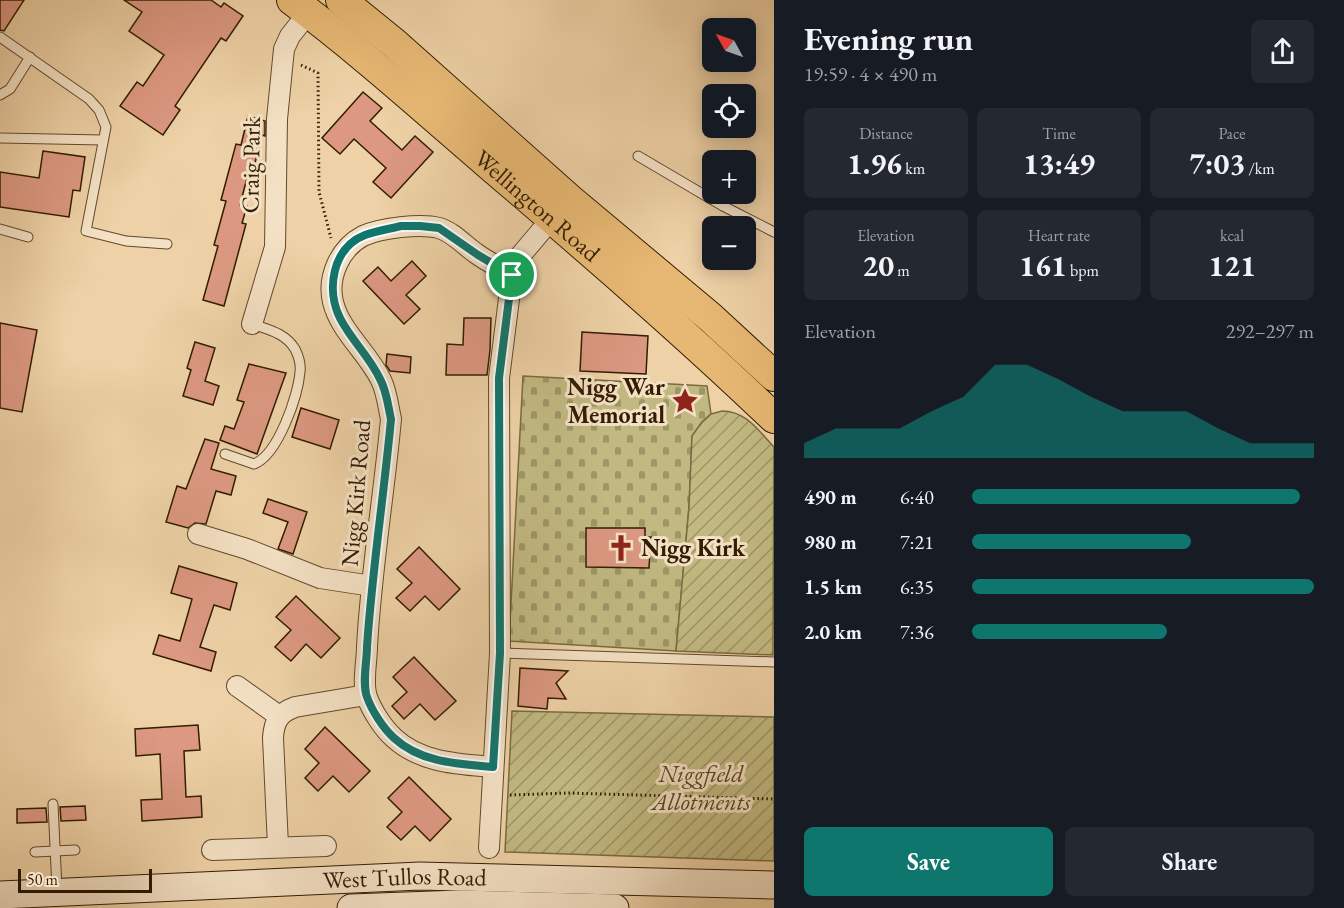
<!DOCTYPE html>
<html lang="en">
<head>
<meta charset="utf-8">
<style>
  :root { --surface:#171b24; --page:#242831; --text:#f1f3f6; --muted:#9ea1a6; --accent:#0f766e }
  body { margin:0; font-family:"EB Garamond",serif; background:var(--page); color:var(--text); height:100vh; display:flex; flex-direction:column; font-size:22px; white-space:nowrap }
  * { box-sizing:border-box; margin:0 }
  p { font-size:20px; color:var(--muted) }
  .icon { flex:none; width:33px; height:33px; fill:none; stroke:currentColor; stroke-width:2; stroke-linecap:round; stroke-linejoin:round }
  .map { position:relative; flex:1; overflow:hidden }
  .details { display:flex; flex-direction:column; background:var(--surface); width:570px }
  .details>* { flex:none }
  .needle { width:39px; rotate:310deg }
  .tools { position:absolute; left:702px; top:18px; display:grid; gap:12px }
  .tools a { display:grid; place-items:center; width:54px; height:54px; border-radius:9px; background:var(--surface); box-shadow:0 3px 15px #0003; font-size:30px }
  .scale { position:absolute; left:18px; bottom:15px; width:134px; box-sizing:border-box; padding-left:6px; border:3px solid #321d02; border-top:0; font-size:16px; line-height:21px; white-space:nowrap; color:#321d02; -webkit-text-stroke:4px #f4e1c5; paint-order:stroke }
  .pin { position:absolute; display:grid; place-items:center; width:51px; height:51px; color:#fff; margin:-26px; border:3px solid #fff; border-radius:50%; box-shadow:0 2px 6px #0007 }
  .round { display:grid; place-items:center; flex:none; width:63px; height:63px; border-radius:9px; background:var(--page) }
  .summary { display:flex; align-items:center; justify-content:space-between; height:102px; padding:0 30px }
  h1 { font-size:33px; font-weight:700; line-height:45px }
  .figures { display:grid; grid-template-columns:repeat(3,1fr); gap:9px; height:102px; padding:6px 30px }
  .figures div { display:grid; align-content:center; border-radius:9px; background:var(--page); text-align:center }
  .figures b { font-size:30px; font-weight:700 }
  .figures small { font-size:16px; font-weight:400 }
  .figures p { font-size:16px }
  .chart { height:168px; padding:12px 30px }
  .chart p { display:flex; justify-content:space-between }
  .chart svg { width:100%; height:108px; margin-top:6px; fill:var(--accent); opacity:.7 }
  .primary-button { display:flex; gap:12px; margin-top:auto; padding:12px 30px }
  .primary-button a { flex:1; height:69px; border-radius:9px; background:var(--accent); color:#fff; font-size:24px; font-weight:700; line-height:69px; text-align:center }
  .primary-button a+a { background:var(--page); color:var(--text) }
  ul { padding:0 30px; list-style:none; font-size:20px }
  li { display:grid; grid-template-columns:96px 72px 1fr; align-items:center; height:45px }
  li i { height:15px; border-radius:8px; background:var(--accent) }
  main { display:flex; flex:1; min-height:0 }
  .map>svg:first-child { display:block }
  .cemetery { fill:url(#cemetery-stones); stroke:#7a6b42; stroke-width:1.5 }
  .garden { fill:url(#garden-furrows); stroke:#7a6b42; stroke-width:1.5 }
  .building { fill:#dc9881; stroke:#321d02; stroke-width:1.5 }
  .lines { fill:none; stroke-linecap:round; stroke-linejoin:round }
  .service-casing { stroke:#614a2b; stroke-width:11 }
  .minor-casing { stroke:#614a2b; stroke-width:22 }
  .secondary-casing { stroke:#321d02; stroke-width:29 }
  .primary-casing { stroke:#321d02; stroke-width:32 }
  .path { stroke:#321d02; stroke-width:3; stroke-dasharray:1.5 3; stroke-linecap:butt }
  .service { stroke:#f4e1c5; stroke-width:9 }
  .minor { stroke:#f4e1c5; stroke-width:20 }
  .secondary { stroke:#f4e1c5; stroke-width:27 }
  .primary { stroke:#e7b873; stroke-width:30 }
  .route-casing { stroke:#fff; stroke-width:12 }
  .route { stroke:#0f766e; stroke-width:8 }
  .labels { text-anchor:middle; stroke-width:6; stroke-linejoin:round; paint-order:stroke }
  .street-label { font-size:24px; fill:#321d02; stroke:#f4e1c5 }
  .poi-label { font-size:24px; font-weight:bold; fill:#321d02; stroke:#f4e1c5; text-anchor:end }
  .park-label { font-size:24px; font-style:italic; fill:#564422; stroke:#f4e1c5 }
</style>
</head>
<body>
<main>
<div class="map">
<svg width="774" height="908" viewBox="0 0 774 908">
  <defs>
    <pattern id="cemetery-stones" width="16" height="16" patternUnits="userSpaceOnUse" patternTransform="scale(1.5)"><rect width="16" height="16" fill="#c1b981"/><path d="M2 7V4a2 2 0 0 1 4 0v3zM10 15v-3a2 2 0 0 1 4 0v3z" fill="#9d9667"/></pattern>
    <pattern id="garden-furrows" width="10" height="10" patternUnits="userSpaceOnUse" patternTransform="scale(1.5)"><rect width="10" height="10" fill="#c1b981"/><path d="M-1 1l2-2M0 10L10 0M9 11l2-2" fill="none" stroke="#9d9667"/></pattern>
  </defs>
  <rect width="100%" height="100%" fill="#eed1a6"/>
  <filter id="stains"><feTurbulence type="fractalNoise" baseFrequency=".00333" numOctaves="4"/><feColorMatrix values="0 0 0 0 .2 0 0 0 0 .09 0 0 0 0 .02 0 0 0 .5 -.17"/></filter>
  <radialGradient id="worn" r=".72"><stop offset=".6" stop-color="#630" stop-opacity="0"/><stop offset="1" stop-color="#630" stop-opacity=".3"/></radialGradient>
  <path class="cemetery" d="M523,376L707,386L711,414L702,422L692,436L689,507L676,651L509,641Z"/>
  <g class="garden">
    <path d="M722,411C746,411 758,430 774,447L773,655L676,651L689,507L692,436L702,422L711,414Z"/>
    <path d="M512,711L774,717V861L505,852Z"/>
  </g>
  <g class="building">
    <path d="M0,0H24L4,31L0,30Z"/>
    <path d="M124,0H211L221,7L224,3L243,16L226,41L221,38L175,106L180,110L163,135L120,106L137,82L143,86L164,55L129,31L142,12Z"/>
    <path d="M363,92L382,108L370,121L402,150L415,136L433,152L391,198L373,182L386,168L354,139L340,154L322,138Z"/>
    <path d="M248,116L265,121V136L262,135L251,179L247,178L240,205L247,206L242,223L246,224L224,306L203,300L218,246L214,245L226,201L221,200L236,144L241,145Z"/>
    <path d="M43,151L85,157L80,191L73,190L69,217L0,207V172L39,178Z"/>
    <path d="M412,261L426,276L406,295L420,309L404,324L363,281L378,267L391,281Z"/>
    <path d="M464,318H491L490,350L487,375H446L447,344L463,345Z"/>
    <path d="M0,323L37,330L22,412L0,408Z"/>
    <path d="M582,332L648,336L646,374L580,371Z"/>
    <path d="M195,342L215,348L205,381L219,386L213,405L183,396L191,370L187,368Z"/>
    <path d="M387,354L411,357L410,373L390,371L386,365Z"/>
    <path d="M249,364L286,373L257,454L220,440L225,426L234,429L244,402L237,400Z"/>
    <path d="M301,408L339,420L330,449L292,437Z"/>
    <path d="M205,439L219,443L211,469L236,476L231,495L216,491L206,524L195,523L188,528L166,522L177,486L186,489Z"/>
    <path d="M268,499L307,512L293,554L278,549L288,522L263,513Z"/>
    <path d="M586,528H645V537H651L649,568L586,567Z"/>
    <path d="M419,547L460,589L439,610L425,596L410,611L396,598L412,583L397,569Z"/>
    <path d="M179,566L237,583L230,610L214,605L200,647L216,652L211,671L153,654L159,635L180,641L187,617L192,599L171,593Z"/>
    <path d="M296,596L340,638L321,658L306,644L291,661L275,647L291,630L276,617Z"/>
    <path d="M414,657L456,701L435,720L420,704L404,719L392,706L407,692L393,677Z"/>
    <path d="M520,668L568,671L556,683L566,699L548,698L547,709L518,706Z"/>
    <path d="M198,725L200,750L184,751L186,797L201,796L202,817L142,821L141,800L162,799L160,754L136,756L135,729Z"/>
    <path d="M325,727L370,771L349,792L333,776L318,791L305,778L319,763L305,749Z"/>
    <path d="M409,777L451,819L430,841L415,826L401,840L387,827L402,812L388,798Z"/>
    <path d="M85,806L86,820L61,821L60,807Z"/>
    <path d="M46,808L47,822L17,823V809Z"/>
  </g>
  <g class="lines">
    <defs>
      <g id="service">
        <path d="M0,37L89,99L99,110L106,127L86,231L126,241L167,244"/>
        <path d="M0,95L10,89L30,57"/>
        <path d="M0,138L103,140"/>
        <path d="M638,156L723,206L774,232"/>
        <path d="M0,229L28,237"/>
        <path d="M225,454L254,464C278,455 298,396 300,372C301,365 298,355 295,349C285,333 269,330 252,324"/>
        <path d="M500,653L774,662"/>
        <path d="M53,804L57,889"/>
        <path d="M35,852L75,850"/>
      </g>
      <g id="minor">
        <path d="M252,324L275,247L277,119L284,49L290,36L309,12"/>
        <path d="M198,534L247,549L320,578L372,586"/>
        <path d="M237,686L279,716"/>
        <path d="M493,767C459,764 421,763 394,738C383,728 372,711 367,697C362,683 367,661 367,647C371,571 384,495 391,419C388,406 387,392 381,380C368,353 340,331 333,302C327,277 340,248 363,236C380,228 421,223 439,228C453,232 465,246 477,254C488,262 501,268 512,275"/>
        <path d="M278,846L273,738C274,721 279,713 295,707L366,695"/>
        <path d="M489,848L500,653L499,378L512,275L520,256L559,210"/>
        <path d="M212,850L326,846"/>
      </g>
      <g id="secondary">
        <path id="s1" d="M0,895L420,876L774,885"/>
        <path d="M351,908L460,904L615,908"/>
      </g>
      <g id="primary">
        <path id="s2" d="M292,0C359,50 421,106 485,161C583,245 681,329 774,418"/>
        <path d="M341,0L395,44L569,199L710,317L774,376"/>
      </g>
    </defs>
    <use href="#service" class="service-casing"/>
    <use href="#minor" class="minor-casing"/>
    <use href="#secondary" class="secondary-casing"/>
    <use href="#primary" class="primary-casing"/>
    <g class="path">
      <path d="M301,65L318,73L319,192L331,238"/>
      <path d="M510,795L569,793L774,799"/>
    </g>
    <use href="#service" class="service"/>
    <use href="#minor" class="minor"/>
    <use href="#secondary" class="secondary"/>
    <use href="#primary" class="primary"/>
  </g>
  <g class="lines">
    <defs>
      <path id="route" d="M401,226H420L439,228L478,255L512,275L499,378L500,653L493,767C459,764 421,763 394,738C383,728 372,711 367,697C362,683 367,661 367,647C372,571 384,495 391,419C388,406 387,392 380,379C370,357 351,340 340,318C326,290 332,248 365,235C376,231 389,229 401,226Z"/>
    </defs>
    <use href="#route" class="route-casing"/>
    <use href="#route" class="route"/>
  </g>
  <defs>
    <symbol id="sight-bare" viewBox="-9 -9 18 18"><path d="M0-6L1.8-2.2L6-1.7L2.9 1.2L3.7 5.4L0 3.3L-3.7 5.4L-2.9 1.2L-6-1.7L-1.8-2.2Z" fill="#8f2418" stroke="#f4e1c5" stroke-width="2.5" paint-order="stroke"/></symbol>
    <symbol id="church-bare" viewBox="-9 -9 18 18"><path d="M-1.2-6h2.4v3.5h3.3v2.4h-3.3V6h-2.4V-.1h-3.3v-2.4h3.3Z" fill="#8f2418" stroke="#f4e1c5" stroke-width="2.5" paint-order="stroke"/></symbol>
  </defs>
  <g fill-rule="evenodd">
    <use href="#sight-bare" x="666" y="382" width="38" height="38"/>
    <use href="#church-bare" x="602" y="529" width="38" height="38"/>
  </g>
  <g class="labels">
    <g class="street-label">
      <text transform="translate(251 165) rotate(-89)" y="8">Craig Park</text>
      <text dy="8" stroke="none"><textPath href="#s2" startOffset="320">Wellington Road</textPath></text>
      <text transform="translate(356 493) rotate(-85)" y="8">Nigg Kirk Road</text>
      <text dy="8" stroke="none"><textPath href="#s1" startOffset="405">West Tullos Road</textPath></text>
    </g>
    <g class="poi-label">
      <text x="665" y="395">Nigg War<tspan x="665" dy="28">Memorial</tspan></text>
      <text x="641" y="556" text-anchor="start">Nigg Kirk</text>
    </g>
    <g class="park-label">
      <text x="701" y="782">Niggfield<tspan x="701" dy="28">Allotments</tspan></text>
    </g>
  </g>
  <rect width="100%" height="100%" filter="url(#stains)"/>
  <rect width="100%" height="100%" fill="url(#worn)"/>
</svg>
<div class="tools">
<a><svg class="needle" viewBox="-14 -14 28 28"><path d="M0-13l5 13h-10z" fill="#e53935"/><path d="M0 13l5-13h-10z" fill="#9ea1a6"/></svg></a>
<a><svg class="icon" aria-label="locate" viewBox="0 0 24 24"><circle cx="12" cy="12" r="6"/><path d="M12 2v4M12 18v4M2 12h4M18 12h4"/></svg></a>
<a>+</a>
<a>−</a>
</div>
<div class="scale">50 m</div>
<div class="pin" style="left:512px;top:275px;background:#1e9e55"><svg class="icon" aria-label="arrive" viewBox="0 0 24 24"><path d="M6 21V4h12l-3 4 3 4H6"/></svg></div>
</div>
<section class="details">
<div class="summary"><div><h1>Evening run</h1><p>19:59 · 4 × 490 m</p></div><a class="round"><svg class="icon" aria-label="share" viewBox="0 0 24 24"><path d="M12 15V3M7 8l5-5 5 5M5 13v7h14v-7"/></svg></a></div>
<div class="figures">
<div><p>Distance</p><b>1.96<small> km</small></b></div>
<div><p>Time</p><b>13:49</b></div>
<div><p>Pace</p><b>7:03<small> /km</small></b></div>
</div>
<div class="figures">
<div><p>Elevation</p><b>20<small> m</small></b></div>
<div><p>Heart rate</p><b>161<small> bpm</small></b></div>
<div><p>kcal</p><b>121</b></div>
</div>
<div class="chart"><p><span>Elevation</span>292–297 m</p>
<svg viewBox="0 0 160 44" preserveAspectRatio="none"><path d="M0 44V38L10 32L20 32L30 32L40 25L50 19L60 6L70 6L80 12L90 19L100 25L110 25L120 25L130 32L140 38L150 38L160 38V44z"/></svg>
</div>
<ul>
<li><b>490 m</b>6:40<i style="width:96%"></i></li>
<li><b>980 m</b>7:21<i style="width:64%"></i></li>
<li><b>1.5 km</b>6:35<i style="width:100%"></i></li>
<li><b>2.0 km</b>7:36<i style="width:57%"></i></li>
</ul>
<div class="primary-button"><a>Save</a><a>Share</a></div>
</section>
</main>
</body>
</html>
